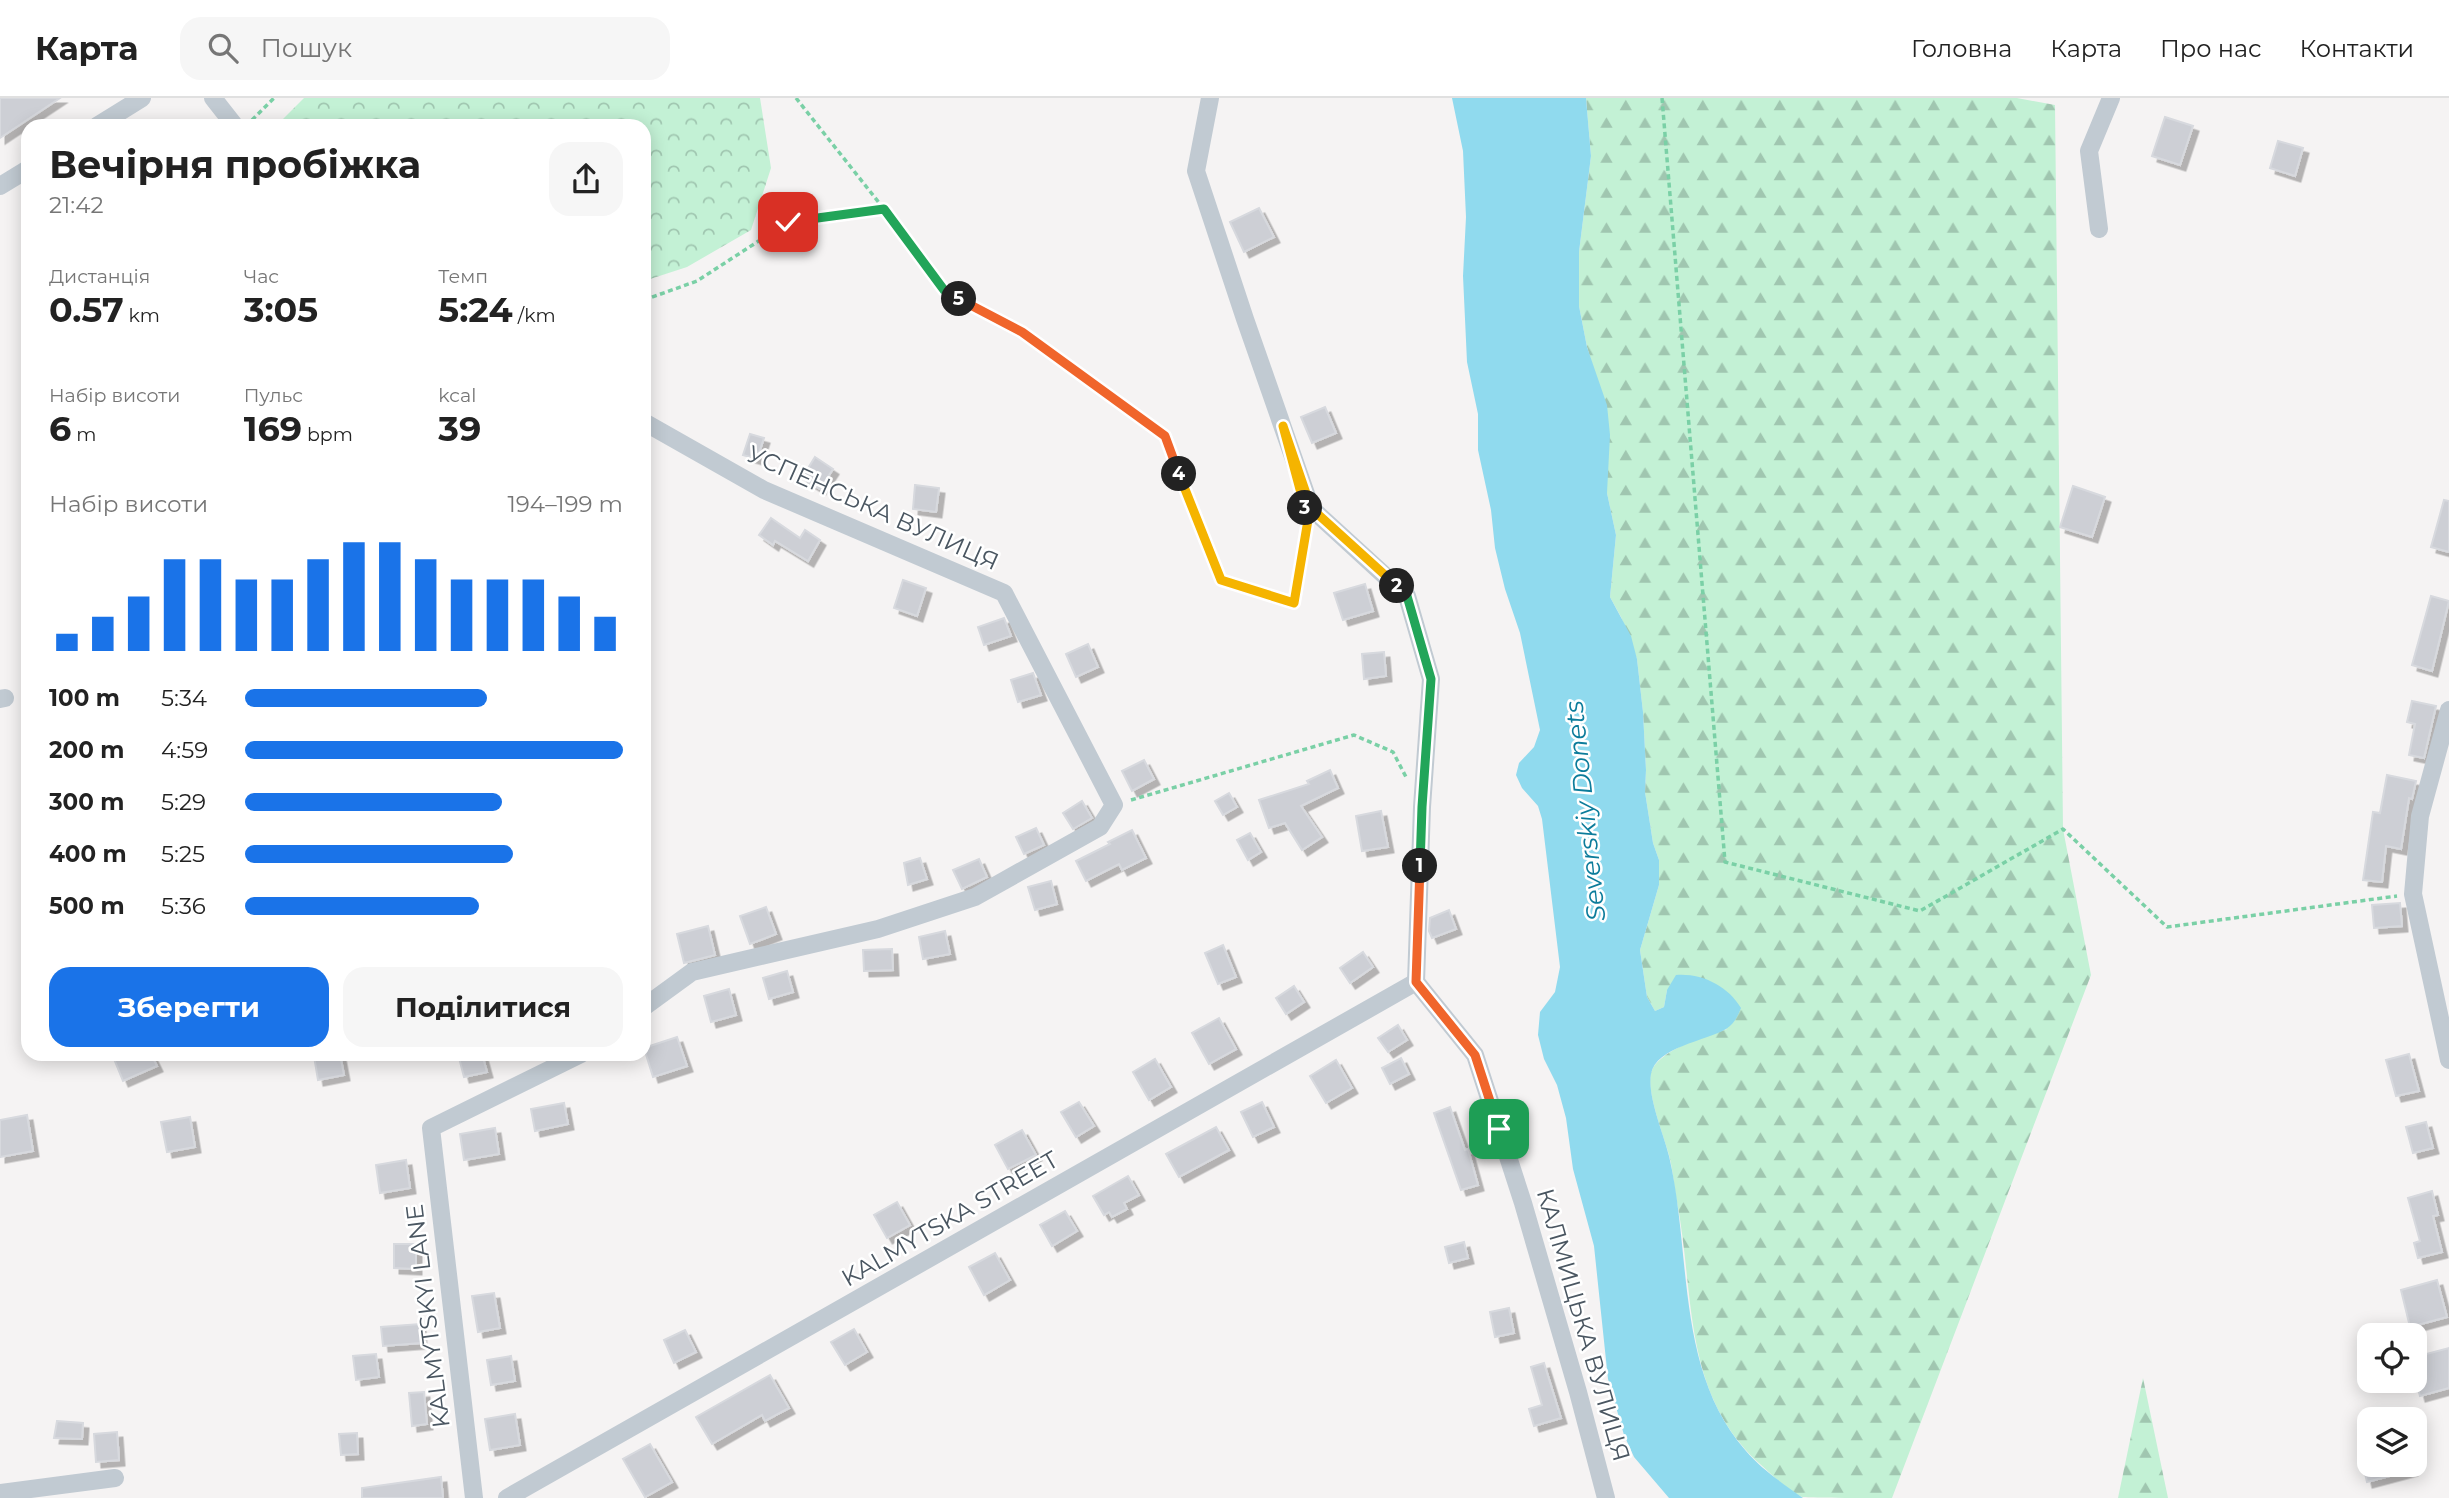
<!DOCTYPE html>
<html lang="uk">
<head>
<meta charset="utf-8">
<style>
  :root { --surface:#fff; --page:#f6f6f6; --text:#222; --muted:#767676; --line:#e0e0e0; --accent:#1a73e8 }
  body { margin:0; font-family:Montserrat,sans-serif; background:var(--page); color:var(--text); height:100vh; display:flex; flex-direction:column; font-size:26px; white-space:nowrap }
  * { box-sizing:border-box; margin:0 }
  p { font-size:23px; color:var(--muted) }
  .icon { flex:none; width:38px; height:38px; fill:none; stroke:currentColor; stroke-width:2; stroke-linecap:round; stroke-linejoin:round }
  .map { position:relative; flex:1; overflow:hidden }
  .drawer { position:absolute; left:21px; top:21px; width:630px; height:942px; display:flex; flex-direction:column; background:var(--surface); border-radius:21px; box-shadow:0 4px 18px #0003 }
  .drawer>* { flex:none }
  .buttons { position:absolute; left:2357px; top:1225px; display:grid; gap:14px }
  .buttons a { display:grid; place-items:center; width:70px; height:70px; border-radius:14px; background:var(--surface); box-shadow:0 4px 18px #0003; font-size:35px }
  .pin { position:absolute; display:grid; place-items:center; width:60px; height:60px; color:#fff; margin:-30px; border-radius:14px; box-shadow:0 4px 10px #0006 }
  .km { position:absolute; width:35px; height:35px; margin:-18px; border-radius:50%; background:#222; color:#fff; font-size:19px; line-height:35px; text-align:center }
  .round { display:grid; place-items:center; flex:none; width:74px; height:74px; border-radius:21px; background:var(--page) }
  .head { display:flex; align-items:center; justify-content:space-between; height:119px; padding:0 28px }
  h1 { font-size:38px; font-weight:700; line-height:52px }
  .figures { display:grid; grid-template-columns:repeat(3,1fr); gap:10px; height:119px; padding:7px 28px }
  .figures div { display:grid; align-content:center }
  .figures b { font-size:35px; font-weight:700 }
  .figures small { font-size:19px; font-weight:400 }
  .figures p { font-size:19px }
  .chart { height:196px; padding:14px 28px }
  .chart p { display:flex; justify-content:space-between }
  .chart svg { width:100%; height:126px; margin-top:7px; stroke:var(--accent); stroke-width:6 }
  .button { display:flex; gap:14px; margin-top:auto; padding:14px 28px }
  .button a { flex:1; height:80px; border-radius:21px; background:var(--accent); color:#fff; font-size:28px; font-weight:700; line-height:80px; text-align:center }
  .button a+a { background:var(--page); color:var(--text) }
  ul { padding:0 28px; list-style:none; font-size:23px }
  li { display:grid; grid-template-columns:112px 84px 1fr; align-items:center; height:52px }
  li i { height:18px; border-radius:9px; background:var(--accent) }
  header { display:flex; align-items:center; gap:42px; box-sizing:border-box; height:98px; padding:0 35px; background:var(--surface); border-bottom:2px solid var(--line) }
  header strong { font-size:33px }
  nav { display:flex; gap:38px; margin-inline-start:auto; font-size:24px }
  .search { width:490px; height:63px; background:var(--page); display:flex; align-items:center; gap:18px; box-sizing:border-box; padding:0 24px; border-radius:21px; color:var(--muted); font-size:26px }
  .map>svg:first-child { display:block }
  .forest { fill:url(#forest-firs) }
  .park { fill:url(#park-crowns) }
  .water { fill:#90daee }
  .building { fill:#cdcfd5; stroke:#d7d9de; stroke-width:2; filter:url(#shadow) }
  .lines { fill:none; stroke-linecap:round; stroke-linejoin:round }
  .path { stroke:#7ad0a6; stroke-width:3.5; stroke-dasharray:5 3.5; stroke-linecap:butt }
  .minor { stroke:#c1cad2; stroke-width:18 }
  .split-1-casing { stroke:#fff; stroke-width:14 }
  .split-2-casing { stroke:#fff; stroke-width:14 }
  .split-3-casing { stroke:#fff; stroke-width:14 }
  .split-4-casing { stroke:#fff; stroke-width:14 }
  .split-5-casing { stroke:#fff; stroke-width:14 }
  .split-6-casing { stroke:#fff; stroke-width:14 }
  .split-1 { stroke:#f0652b; stroke-width:9 }
  .split-2 { stroke:#22a559; stroke-width:9 }
  .split-3 { stroke:#f5b400; stroke-width:9 }
  .split-4 { stroke:#f5b400; stroke-width:9 }
  .split-5 { stroke:#f0652b; stroke-width:9 }
  .split-6 { stroke:#22a559; stroke-width:9 }
  .labels { text-anchor:middle; stroke-width:5; stroke-linejoin:round; paint-order:stroke }
  .street-label { font-size:24px; fill:#4a5661; stroke:#fff }
  .water-label { font-size:26px; font-style:italic; fill:#0c7c9b; stroke:#fff }
</style>
</head>
<body>
<header>
<strong>Карта</strong>
<div class="search"><svg class="icon" aria-label="search" viewBox="0 0 24 24"><circle cx="10" cy="10" r="6"/><path d="M15 15l6 6"/></svg>Пошук</div>
<nav><a>Головна</a><a>Карта</a><a>Про нас</a><a>Контакти</a></nav>
</header>
<div class="map">
<svg width="2449" height="1400" viewBox="0 0 2449 1400">
  <defs>
    <pattern id="forest-firs" width="22" height="20" patternUnits="userSpaceOnUse" patternTransform="scale(1.75)"><rect width="22" height="20" fill="#c3f1d5"/><path d="M5 1l3.5 6h-7zM16 11l3.5 6h-7z" fill="#a0c6b0"/></pattern>
    <pattern id="park-crowns" width="20" height="18" patternUnits="userSpaceOnUse" patternTransform="scale(1.75)"><rect width="20" height="18" fill="#c3f1d5"/><path d="M2 6a3 3 0 1 1 6 0M12 15a3 3 0 1 1 6 0" fill="none" stroke="#a0c6b0"/></pattern>
    <filter id="shadow"><feDropShadow dx="5.5" dy="5.5" stdDeviation="0" flood-color="#0004"/></filter>
  </defs>
  <rect width="100%" height="100%" fill="#f5f3f3"/>
  <g class="forest">
    <path d="M1586,0H2017L2055,7L2063,731L2091,877L1892,1400C1877,1400 1811,1400 1802,1399C1787,1392 1772,1377 1760,1366C1682,1295 1695,1198 1677,1104C1674,1089 1673,1072 1669,1057C1664,1039 1646,993 1651,975C1657,952 1707,938 1727,931L1667,892L1664,909L1655,913L1647,899L1640,852L1659,787V762L1653,745L1645,694L1646,672L1643,614L1637,561L1621,519L1610,499L1616,437L1607,395V369L1595,275L1587,249L1579,208V154L1591,58Z"/>
    <path d="M2143,1280L2168,1400H2118Z"/>
  </g>
  <path class="park" d="M304,0H760L771,70L751,132L687,169L644,183V28H276Z"/>
  <path class="water" d="M1452,0H1586L1591,58L1579,154V208L1587,249L1607,307L1610,337L1607,395L1616,437L1610,499L1631,538L1637,561L1643,614L1646,672L1645,694L1653,745L1659,762V787L1640,852L1647,899L1655,913L1664,909L1667,892L1676,877C1702,875 1728,888 1741,910C1738,918 1734,926 1726,931C1706,943 1656,949 1651,976C1647,998 1664,1037 1669,1058C1692,1156 1675,1272 1746,1353C1762,1372 1784,1386 1803,1400H1669L1634,1359L1624,1337L1608,1281L1594,1148L1573,1071L1566,1020L1557,987L1544,961L1538,937L1540,914L1555,894L1560,869L1542,721L1538,708L1522,690L1516,677L1519,665L1534,649L1540,632L1520,535L1505,491L1495,450L1491,412L1478,352V316L1467,264L1463,178L1466,119L1463,53Z"/>
  <g class="building">
    <path d="M0,0H60L0,40Z"/>
    <path d="M2165,19L2193,28L2180,67L2152,58Z"/>
    <path d="M2278,43L2303,50L2295,78L2270,70Z"/>
    <path d="M1259,110L1274,139L1244,154L1230,124Z"/>
    <path d="M1325,309L1336,335L1312,345L1301,319Z"/>
    <path d="M750,336L764,340L757,361L743,357Z"/>
    <path d="M815,359L833,371L820,391L802,380Z"/>
    <path d="M915,387L939,390L936,414L913,411Z"/>
    <path d="M2073,388L2105,399L2092,439L2060,429Z"/>
    <path d="M2444,402L2449,403V454L2431,449Z"/>
    <path d="M771,420L800,440L805,432L820,442L808,463L775,443L773,447L759,437Z"/>
    <path d="M903,482L926,490L917,518L894,510Z"/>
    <path d="M1365,486L1373,513L1343,522L1334,495Z"/>
    <path d="M2431,498L2449,503L2432,573L2412,567Z"/>
    <path d="M1004,520L1011,538L984,547L978,529Z"/>
    <path d="M1088,546L1098,569L1076,579L1066,556Z"/>
    <path d="M1384,554L1386,578L1364,581L1362,556Z"/>
    <path d="M1033,575L1041,597L1018,604L1011,582Z"/>
    <path d="M2412,603L2436,608L2424,660L2409,657L2415,626L2407,624Z"/>
    <path d="M1144,662L1154,681L1132,693L1122,673Z"/>
    <path d="M1330,672L1338,690L1301,708L1322,739L1302,752L1285,725L1269,730L1259,702L1309,686L1307,683Z"/>
    <path d="M2387,677L2416,683L2412,701L2409,700L2401,751L2386,748L2382,784L2363,782L2373,714L2380,715Z"/>
    <path d="M1229,695L1237,709L1223,717L1215,703Z"/>
    <path d="M1082,703L1092,720L1073,731L1063,715Z"/>
    <path d="M1381,713L1388,749L1362,753L1356,718Z"/>
    <path d="M1036,730L1044,747L1024,756L1016,739Z"/>
    <path d="M1132,732L1146,760L1122,772L1119,766L1086,783L1076,763L1110,746L1108,744Z"/>
    <path d="M1250,735L1261,754L1248,762L1237,742Z"/>
    <path d="M920,760L927,781L908,787L904,765Z"/>
    <path d="M979,761L987,779L962,791L953,772Z"/>
    <path d="M1051,783L1057,806L1035,812L1028,789Z"/>
    <path d="M2400,805L2402,828L2374,830L2372,807Z"/>
    <path d="M766,809L776,836L750,846L740,818Z"/>
    <path d="M1449,812L1456,831L1432,840L1429,833L1430,820Z"/>
    <path d="M708,828L715,857L684,865L677,836Z"/>
    <path d="M945,833L950,856L923,861L919,839Z"/>
    <path d="M1223,847L1236,879L1218,886L1205,855Z"/>
    <path d="M892,851L893,872L864,873L863,852Z"/>
    <path d="M1363,854L1373,869L1350,885L1340,870Z"/>
    <path d="M787,873L793,894L769,901L763,880Z"/>
    <path d="M1294,888L1304,904L1286,916L1276,900Z"/>
    <path d="M729,891L736,917L711,924L704,898Z"/>
    <path d="M1219,920L1236,951L1209,966L1192,935Z"/>
    <path d="M1398,927L1407,942L1388,954L1378,940Z"/>
    <path d="M677,939L687,968L653,979L644,950Z"/>
    <path d="M112,956H151L157,968L123,983Z"/>
    <path d="M328,956H340L344,977L318,982L314,958Z"/>
    <path d="M458,956H482L487,974L464,979Z"/>
    <path d="M2409,956L2419,993L2396,998L2386,962Z"/>
    <path d="M1401,960L1409,976L1390,986L1382,970Z"/>
    <path d="M1155,961L1171,989L1149,1002L1133,974Z"/>
    <path d="M1336,962L1352,990L1326,1005L1310,978Z"/>
    <path d="M1079,1004L1094,1028L1076,1039L1061,1014Z"/>
    <path d="M1262,1004L1274,1029L1253,1039L1241,1014Z"/>
    <path d="M564,1005L568,1026L535,1033L531,1011Z"/>
    <path d="M1450,1009L1465,1052L1468,1051L1478,1087L1461,1092L1434,1015Z"/>
    <path d="M27,1017L33,1053L0,1059V1022Z"/>
    <path d="M190,1019L195,1049L167,1054L161,1024Z"/>
    <path d="M2426,1024L2433,1050L2413,1055L2406,1029Z"/>
    <path d="M1216,1029L1229,1052L1179,1079L1166,1056Z"/>
    <path d="M495,1030L499,1056L464,1062L460,1036Z"/>
    <path d="M1022,1032L1036,1057L1008,1071L995,1047Z"/>
    <path d="M406,1062L410,1090L380,1095L376,1067Z"/>
    <path d="M1128,1078L1139,1097L1124,1105L1127,1111L1112,1119L1109,1114L1104,1117L1093,1098Z"/>
    <path d="M2432,1093L2438,1117L2433,1118L2442,1154L2418,1160L2414,1145L2420,1143L2408,1100Z"/>
    <path d="M897,1104L910,1127L887,1140L874,1117Z"/>
    <path d="M1065,1113L1077,1133L1052,1148L1040,1127Z"/>
    <path d="M1464,1144L1468,1160L1449,1165L1445,1149Z"/>
    <path d="M394,1146H416V1171L394,1170Z"/>
    <path d="M995,1155L1010,1182L984,1197L969,1169Z"/>
    <path d="M2437,1182L2447,1219L2410,1229L2401,1192Z"/>
    <path d="M494,1195L500,1230L478,1234L472,1198Z"/>
    <path d="M1509,1210L1514,1235L1495,1239L1490,1214Z"/>
    <path d="M420,1226L421,1245L383,1248L381,1229Z"/>
    <path d="M854,1231L867,1254L845,1267L831,1244Z"/>
    <path d="M685,1232L696,1254L674,1265L664,1242Z"/>
    <path d="M2449,1250V1290L2420,1298L2415,1279V1259Z"/>
    <path d="M376,1256L379,1279L356,1282L353,1258Z"/>
    <path d="M511,1258L515,1283L491,1287L487,1262Z"/>
    <path d="M1544,1265L1561,1320L1534,1328L1529,1311L1542,1307L1531,1269Z"/>
    <path d="M770,1277L789,1310L765,1323L762,1317L712,1346L696,1319Z"/>
    <path d="M424,1294L427,1326L412,1328L409,1295Z"/>
    <path d="M515,1316L520,1347L490,1352L485,1321Z"/>
    <path d="M57,1323L83,1325L82,1341L54,1340Z"/>
    <path d="M117,1334L119,1362L96,1364L94,1336Z"/>
    <path d="M357,1335L358,1356L341,1357L339,1336Z"/>
    <path d="M650,1346L672,1384L645,1399L623,1361Z"/>
    <path d="M2363,1367H2411L2412,1372L2367,1384Z"/>
    <path d="M441,1379L443,1400H362V1390Z"/>
  </g>
  <g class="lines">
    <g class="path">
      <path d="M796,0L884,111L944,192L1022,234L1165,338L1221,482L1294,505L1307,429"/>
      <path d="M1662,0L1725,764L1920,813L2063,731L2167,829L2397,798"/>
      <path d="M252,22L274,0"/>
      <path d="M644,202L697,183L788,124L884,111"/>
      <path d="M1131,702L1354,637L1393,654L1406,679"/>
    </g>
    <g class="minor">
      <path d="M213,0L235,28"/>
      <path d="M1210,0L1196,73L1245,221L1311,410L1407,498L1431,581L1422,709L1416,884"/>
      <path d="M97,28L142,0"/>
      <path d="M0,88L28,71"/>
      <path d="M2099,131L2089,53L2111,0"/>
      <path d="M644,324L764,392L1004,495L1114,707L1100,729L975,799L878,831L692,874L644,909"/>
      <path d="M0,601L5,600"/>
      <path d="M2449,612L2420,718L2413,796L2449,962"/>
      <path d="M1416,884L1475,957L1523,1105L1578,1294L1606,1400"/>
      <path d="M0,1395L115,1380"/>
      <path d="M474,1400L431,1030L581,956"/>
      <path d="M507,1400L1416,884"/>
    </g>
  </g>
  <g class="lines">
    <defs>
      <path id="split-1" d="M1420,768L1416,884L1475,957L1499,1031"/>
      <path id="split-2" d="M1397,488L1407,498L1431,581L1422,709L1420,768"/>
      <path id="split-3" d="M1305,410L1283,328L1311,410L1397,488"/>
      <path id="split-4" d="M1179,376L1221,482L1294,505L1308,422L1305,410"/>
      <path id="split-5" d="M959,201L1022,234L1165,338L1179,376"/>
      <path id="split-6" d="M788,124L884,111L944,192L959,201"/>
    </defs>
    <use href="#split-1" class="split-1-casing"/>
    <use href="#split-2" class="split-2-casing"/>
    <use href="#split-3" class="split-3-casing"/>
    <use href="#split-4" class="split-4-casing"/>
    <use href="#split-5" class="split-5-casing"/>
    <use href="#split-6" class="split-6-casing"/>
    <use href="#split-1" class="split-1"/>
    <use href="#split-2" class="split-2"/>
    <use href="#split-3" class="split-3"/>
    <use href="#split-4" class="split-4"/>
    <use href="#split-5" class="split-5"/>
    <use href="#split-6" class="split-6"/>
  </g>
  <g class="labels">
    <g class="street-label">
      <text transform="translate(873 410) rotate(24)" y="8">УСПЕНСЬКА ВУЛИЦЯ</text>
      <text transform="translate(950 1121) rotate(-30)" y="8">KALMYTSKA STREET</text>
      <text transform="translate(428 1218) rotate(-97)" y="8">KALMYTSKYI LANE</text>
      <text transform="translate(1583 1227) rotate(74)" y="8">КАЛМИЦЬКА ВУЛИЦЯ</text>
    </g>
    <g class="water-label">
      <text transform="translate(1585 713) rotate(-96)" y="9">Severskiy Donets</text>
    </g>
  </g>
</svg>
<div class="buttons">
<a><svg class="icon" aria-label="locate" viewBox="0 0 24 24"><circle cx="12" cy="12" r="6"/><path d="M12 2v4M12 18v4M2 12h4M18 12h4"/></svg></a>
<a><svg class="icon" aria-label="layers" viewBox="0 0 24 24"><path d="M12 4l9 5-9 5-9-5zM3 14l9 5 9-5"/></svg></a>
</div>
<div class="pin" style="left:1499px;top:1031px;background:#1e9e55"><svg class="icon" aria-label="arrive" viewBox="0 0 24 24"><path d="M6 21V4h12l-3 4 3 4H6"/></svg></div>
<div class="pin" style="left:788px;top:124px;background:#d93025"><svg class="icon" aria-label="check" viewBox="0 0 24 24"><path d="M5 12l5 5 9-10"/></svg></div>
<b class="km" style="left:1420px;top:768px">1</b>
<b class="km" style="left:1397px;top:488px">2</b>
<b class="km" style="left:1305px;top:410px">3</b>
<b class="km" style="left:1179px;top:376px">4</b>
<b class="km" style="left:959px;top:201px">5</b>
<section class="drawer">
<div class="head"><div><h1>Вечірня пробіжка</h1><p>21:42</p></div><a class="round"><svg class="icon" aria-label="share" viewBox="0 0 24 24"><path d="M12 15V3M7 8l5-5 5 5M5 13v7h14v-7"/></svg></a></div>
<div class="figures">
<div><p>Дистанція</p><b>0.57<small> km</small></b></div>
<div><p>Час</p><b>3:05</b></div>
<div><p>Темп</p><b>5:24<small> /km</small></b></div>
</div>
<div class="figures">
<div><p>Набір висоти</p><b>6<small> m</small></b></div>
<div><p>Пульс</p><b>169<small> bpm</small></b></div>
<div><p>kcal</p><b>39</b></div>
</div>
<div class="chart"><p><span>Набір висоти</span>194–199 m</p>
<svg viewBox="0 0 160 44" preserveAspectRatio="none"><path d="M5 44V38M15 44V32M25 44V25M35 44V12M45 44V12M55 44V19M65 44V19M75 44V12M85 44V6M95 44V6M105 44V12M115 44V19M125 44V19M135 44V19M145 44V25M155 44V32"/></svg>
</div>
<ul>
<li><b>100 m</b>5:34<i style="width:64%"></i></li>
<li><b>200 m</b>4:59<i style="width:100%"></i></li>
<li><b>300 m</b>5:29<i style="width:68%"></i></li>
<li><b>400 m</b>5:25<i style="width:71%"></i></li>
<li><b>500 m</b>5:36<i style="width:62%"></i></li>
</ul>
<div class="button"><a>Зберегти</a><a>Поділитися</a></div>
</section>
</div>
</body>
</html>
